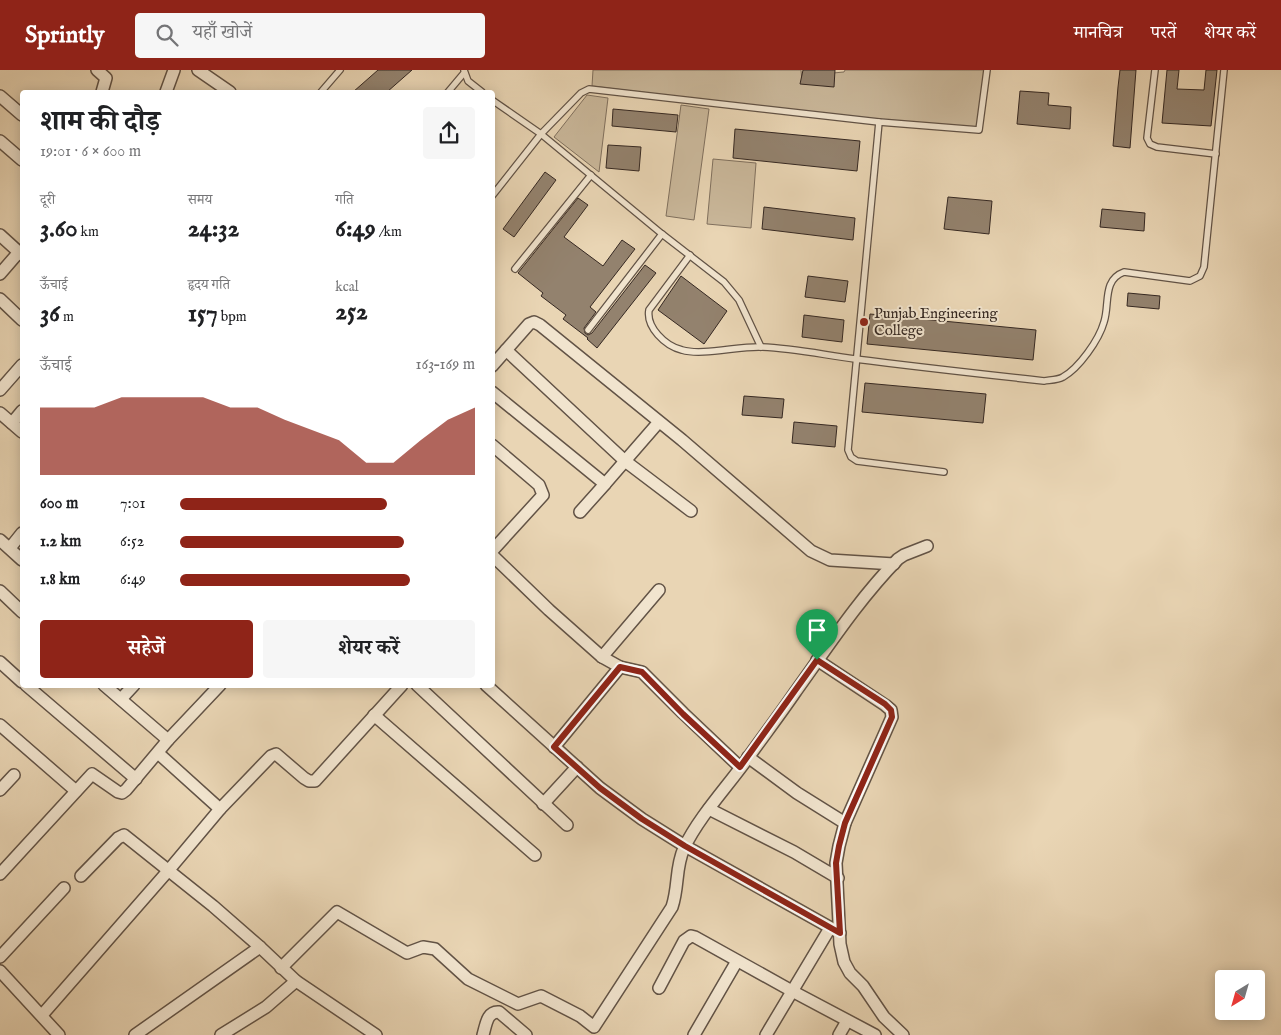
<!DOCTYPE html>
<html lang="hi">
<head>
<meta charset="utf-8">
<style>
  :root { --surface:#fff; --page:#f6f6f6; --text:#202124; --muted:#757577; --accent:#8f2418 }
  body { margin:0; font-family:"IM FELL English","Noto Serif Devanagari",serif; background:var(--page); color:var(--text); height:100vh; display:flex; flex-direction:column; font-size:19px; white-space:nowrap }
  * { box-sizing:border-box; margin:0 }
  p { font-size:16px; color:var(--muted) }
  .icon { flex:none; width:28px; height:28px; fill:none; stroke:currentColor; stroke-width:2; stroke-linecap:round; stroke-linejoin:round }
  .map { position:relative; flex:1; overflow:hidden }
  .drawer { position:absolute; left:20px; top:20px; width:475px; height:598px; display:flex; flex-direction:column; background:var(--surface); border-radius:5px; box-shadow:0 2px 12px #0003 }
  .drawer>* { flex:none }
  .needle { width:32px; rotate:217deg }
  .fabs { position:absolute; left:1215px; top:900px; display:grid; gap:10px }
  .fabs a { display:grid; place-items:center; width:50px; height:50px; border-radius:5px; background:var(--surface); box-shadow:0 2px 12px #0003; font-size:25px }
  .pin { position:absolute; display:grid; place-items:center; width:42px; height:42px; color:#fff; margin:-51px -21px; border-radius:50% 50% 50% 0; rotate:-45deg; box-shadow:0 0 5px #0007 }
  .pin .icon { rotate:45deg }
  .round { display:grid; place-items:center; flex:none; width:52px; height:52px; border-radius:5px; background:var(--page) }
  .overview { display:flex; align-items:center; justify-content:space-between; height:85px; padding:0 20px }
  h1 { font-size:28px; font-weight:700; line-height:38px }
  .figures { display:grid; grid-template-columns:repeat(3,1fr); gap:8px; height:85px; padding:5px 20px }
  .figures div { display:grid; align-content:center }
  .figures b { font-size:25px; font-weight:700 }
  .figures small { font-size:14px; font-weight:400 }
  .figures p { font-size:14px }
  .chart { height:140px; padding:10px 20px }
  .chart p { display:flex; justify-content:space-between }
  .chart svg { width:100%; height:90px; margin-top:5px; fill:var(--accent); opacity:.7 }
  .action { display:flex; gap:10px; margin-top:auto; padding:10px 20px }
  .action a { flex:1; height:58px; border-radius:5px; background:var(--accent); color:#fff; font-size:20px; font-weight:700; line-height:58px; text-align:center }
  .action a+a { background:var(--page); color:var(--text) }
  ul { padding:0 20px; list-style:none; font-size:16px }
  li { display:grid; grid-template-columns:80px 60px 1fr; align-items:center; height:38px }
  li i { height:12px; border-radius:6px; background:var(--accent) }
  header { display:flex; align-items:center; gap:30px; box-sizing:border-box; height:70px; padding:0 25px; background:var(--accent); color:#fff }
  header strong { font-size:24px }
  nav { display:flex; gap:28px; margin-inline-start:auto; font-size:18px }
  .search { width:350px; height:45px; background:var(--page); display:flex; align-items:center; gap:12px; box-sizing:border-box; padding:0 18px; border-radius:5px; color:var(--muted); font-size:19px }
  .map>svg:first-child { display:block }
  .green { fill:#cab89b; stroke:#80705e }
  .building { fill:#93826e; stroke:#352822 }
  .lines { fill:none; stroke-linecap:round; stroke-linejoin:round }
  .lane-casing { stroke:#625346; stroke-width:8 }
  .street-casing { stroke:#625346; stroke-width:14 }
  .lane { stroke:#f1e4ce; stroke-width:5.5 }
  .street { stroke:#f1e4ce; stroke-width:11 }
  .route-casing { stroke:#fff; stroke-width:10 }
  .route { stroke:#8f2418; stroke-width:6 }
  .poi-dot { fill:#8f2418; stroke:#f1e4ce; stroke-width:2 }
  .labels { text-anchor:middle; stroke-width:4; stroke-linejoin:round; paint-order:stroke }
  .poi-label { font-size:15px; fill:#352822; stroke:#f1e4ce; text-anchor:start }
</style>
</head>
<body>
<header>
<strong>Sprintly</strong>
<div class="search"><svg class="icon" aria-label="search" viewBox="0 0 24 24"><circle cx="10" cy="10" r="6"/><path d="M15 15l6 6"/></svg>यहाँ खोजें</div>
<nav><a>मानचित्र</a><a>परतें</a><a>शेयर करें</a></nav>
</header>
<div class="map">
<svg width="1281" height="965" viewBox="0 0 1281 965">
  <rect width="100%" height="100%" fill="#e9d5b4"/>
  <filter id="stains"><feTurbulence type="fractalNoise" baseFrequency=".004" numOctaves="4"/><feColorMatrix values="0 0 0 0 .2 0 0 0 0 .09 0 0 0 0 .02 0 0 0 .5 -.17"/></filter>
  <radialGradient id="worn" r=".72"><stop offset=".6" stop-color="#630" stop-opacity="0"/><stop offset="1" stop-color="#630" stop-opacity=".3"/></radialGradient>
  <g class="green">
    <path d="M593,0H801L802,12L833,3L844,2L845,0H985L979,59L878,51L592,16Z"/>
    <path d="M587,25L608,28L599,102L554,67Z"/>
    <path d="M681,35L709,39L694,150L666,146Z"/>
    <path d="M713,89L756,93L751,158L707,154Z"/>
  </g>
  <g class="building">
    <path d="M378,0H412L387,22H353Z"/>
    <path d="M803,0H835L834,17L800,14Z"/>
    <path d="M1120,0H1136L1130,78L1113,76L1118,17Z"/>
    <path d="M1167,0H1179L1177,19L1204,20L1206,0H1217L1211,56L1162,53Z"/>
    <path d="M1020,21L1049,23L1048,35L1071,37L1070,59L1017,54Z"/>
    <path d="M613,39L678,45L676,62L612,56Z"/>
    <path d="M735,59L860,71L857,101L733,88Z"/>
    <path d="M608,75L641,77L639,101L606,98Z"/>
    <path d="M545,102L556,110L514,167L503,159Z"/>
    <path d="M948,127L992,131L989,164L944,159Z"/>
    <path d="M578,128L588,135L564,167L603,196L622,170L635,179L590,237L596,242L584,258L585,263L588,265L592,263L645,195L656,203L597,278L587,269L588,268L563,249L566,245L541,226L543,223L518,203Z"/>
    <path d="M764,137L855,148L853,170L762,159Z"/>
    <path d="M1102,139L1145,143L1144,161L1100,157Z"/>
    <path d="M681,206L727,241L704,274L658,240Z"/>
    <path d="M808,206L848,211L845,232L805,227Z"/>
    <path d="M1128,223L1160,226L1159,239L1127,236Z"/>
    <path d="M870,244L1036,260L1033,290L867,274Z"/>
    <path d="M804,245L844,250L842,272L802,267Z"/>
    <path d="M865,313L986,324L983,353L862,342Z"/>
    <path d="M744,326L784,329L782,348L742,345Z"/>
    <path d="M794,352L837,356L835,377L792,373Z"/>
  </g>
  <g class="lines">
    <defs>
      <g id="lane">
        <path d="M464,0L468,11L482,22"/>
        <path d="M1155,0L1147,68L1150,74L1157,77L1216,84"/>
        <path d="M321,22L340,0"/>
        <path d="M448,22L464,3"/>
        <path d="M492,30L541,64L662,164L724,212L739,230L761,277"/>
        <path d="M879,52L848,380L851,387L857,391L944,402"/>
        <path d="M492,126L541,64L581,23L589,19L879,52L979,60L987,0"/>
        <path d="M690,185L649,240C646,257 665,276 682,280C702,286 739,276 761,277C793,278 824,285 855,289C918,297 981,304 1044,311C1050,310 1058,310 1063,307C1079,298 1099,270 1104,252C1110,234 1102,210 1124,202L1190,211L1200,206L1204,197L1224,0"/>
        <path d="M515,199L591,105"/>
        <path d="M588,260L662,164"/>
      </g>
      <g id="street">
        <path d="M97,0L106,8L102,22"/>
        <path d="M198,0L230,22"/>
        <path d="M166,22L174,0"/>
        <path d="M0,26L22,45"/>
        <path d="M0,71L22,90"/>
        <path d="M0,165L22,185"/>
        <path d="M0,204L19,182"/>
        <path d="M0,229L22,250"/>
        <path d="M506,280L625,391L691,441"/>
        <path d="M492,296L529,254L534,252L540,255L682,370L811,481L830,490L894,494"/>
        <path d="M0,320L22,295"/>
        <path d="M492,322L605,414L658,353"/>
        <path d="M0,343L22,362"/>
        <path d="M12,353L22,341"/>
        <path d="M492,375L539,415L543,425L492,481"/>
        <path d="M580,442L605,414"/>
        <path d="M0,470L22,490"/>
        <path d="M10,478L22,463"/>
        <path d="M492,485L549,540L602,587L620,597L642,602L683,643L740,697"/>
        <path d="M0,521L22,542"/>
        <path d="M602,587L659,520"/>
        <path d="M817,590L885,635L891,640L892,647L845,753L839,776L836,793L840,874L844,892L850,903L863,916L884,947L903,965"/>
        <path d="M0,592L22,612"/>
        <path d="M26,615L136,709"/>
        <path d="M104,615L168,670"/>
        <path d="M417,615L567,755"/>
        <path d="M486,615L600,718L642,749L685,776L840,863"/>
        <path d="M121,629L134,615"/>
        <path d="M374,645L535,785"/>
        <path d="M0,655L76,721"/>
        <path d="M554,677L620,597"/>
        <path d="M158,683L220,739L271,686L276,684L304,708L309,711H315L402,615"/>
        <path d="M748,687L797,723L845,753"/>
        <path d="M0,720L14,705"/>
        <path d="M543,734L577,697"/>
        <path d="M709,739L794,782L838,808"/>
        <path d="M0,804L92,704L118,722L122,723L126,720L168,670L220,615"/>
        <path d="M81,806L118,768L124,765L213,836L260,877L296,911L376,965"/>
        <path d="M0,887L64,818"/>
        <path d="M281,898L337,842L407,883L423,877L435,879L468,909L518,934L541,926L580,946L594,957L672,837C679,816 675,798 684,778C700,745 729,715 750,685C765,664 781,643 796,621C829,575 859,529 898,489L904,485L927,476"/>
        <path d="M0,901L59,965"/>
        <path d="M659,918L684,871L691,866L695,867L792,921L875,965"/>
        <path d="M42,945L168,801L220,739"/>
        <path d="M135,965L260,877"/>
        <path d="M221,965L266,937L296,911"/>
        <path d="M483,965C486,955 487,941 499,942L526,965"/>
        <path d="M694,965L737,891"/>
        <path d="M766,965L830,858"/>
        <path d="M839,965L847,951"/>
      </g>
    </defs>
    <use href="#lane" class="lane-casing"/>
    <use href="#street" class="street-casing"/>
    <use href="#lane" class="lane"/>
    <use href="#street" class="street"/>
  </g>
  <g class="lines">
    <defs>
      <path id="route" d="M817,590L885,634L891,640L892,647L845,753L839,776L836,793L840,863L685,776L642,749L600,718L554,677L620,597L642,602L683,644L740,697Z"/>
    </defs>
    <use href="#route" class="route-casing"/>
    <use href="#route" class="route"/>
  </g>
  <circle class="poi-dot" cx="864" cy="252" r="5"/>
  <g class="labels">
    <g class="poi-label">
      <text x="874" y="248">Punjab Engineering<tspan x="874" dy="17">College</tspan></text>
    </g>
  </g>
  <rect width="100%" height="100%" filter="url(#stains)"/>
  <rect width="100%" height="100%" fill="url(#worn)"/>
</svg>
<div class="fabs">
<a><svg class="needle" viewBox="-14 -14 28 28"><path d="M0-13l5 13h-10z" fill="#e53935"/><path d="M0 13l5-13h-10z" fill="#757577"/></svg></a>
</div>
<div class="pin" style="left:817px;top:590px;background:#1e9e55"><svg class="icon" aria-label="arrive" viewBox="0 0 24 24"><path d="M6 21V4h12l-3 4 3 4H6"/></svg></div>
<section class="drawer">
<div class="overview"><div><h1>शाम की दौड़</h1><p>19:01 · 6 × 600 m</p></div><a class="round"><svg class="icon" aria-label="share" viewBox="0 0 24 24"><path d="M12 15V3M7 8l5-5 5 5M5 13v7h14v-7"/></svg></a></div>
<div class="figures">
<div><p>दूरी</p><b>3.60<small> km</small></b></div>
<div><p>समय</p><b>24:32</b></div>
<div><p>गति</p><b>6:49<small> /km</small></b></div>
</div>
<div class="figures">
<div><p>ऊँचाई</p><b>36<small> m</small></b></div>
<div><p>हृदय गति</p><b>157<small> bpm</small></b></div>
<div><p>kcal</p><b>252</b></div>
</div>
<div class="chart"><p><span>ऊँचाई</span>163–169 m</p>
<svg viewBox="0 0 160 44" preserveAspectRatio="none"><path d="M0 44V11L10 11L20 11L30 6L40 6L50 6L60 6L70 11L80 11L90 17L100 22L110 27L120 38L130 38L140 27L150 17L160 11V44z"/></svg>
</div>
<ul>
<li><b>600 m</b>7:01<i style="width:70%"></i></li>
<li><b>1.2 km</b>6:52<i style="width:76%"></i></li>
<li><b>1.8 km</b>6:49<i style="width:78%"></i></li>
</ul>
<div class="action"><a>सहेजें</a><a>शेयर करें</a></div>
</section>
</div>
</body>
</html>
